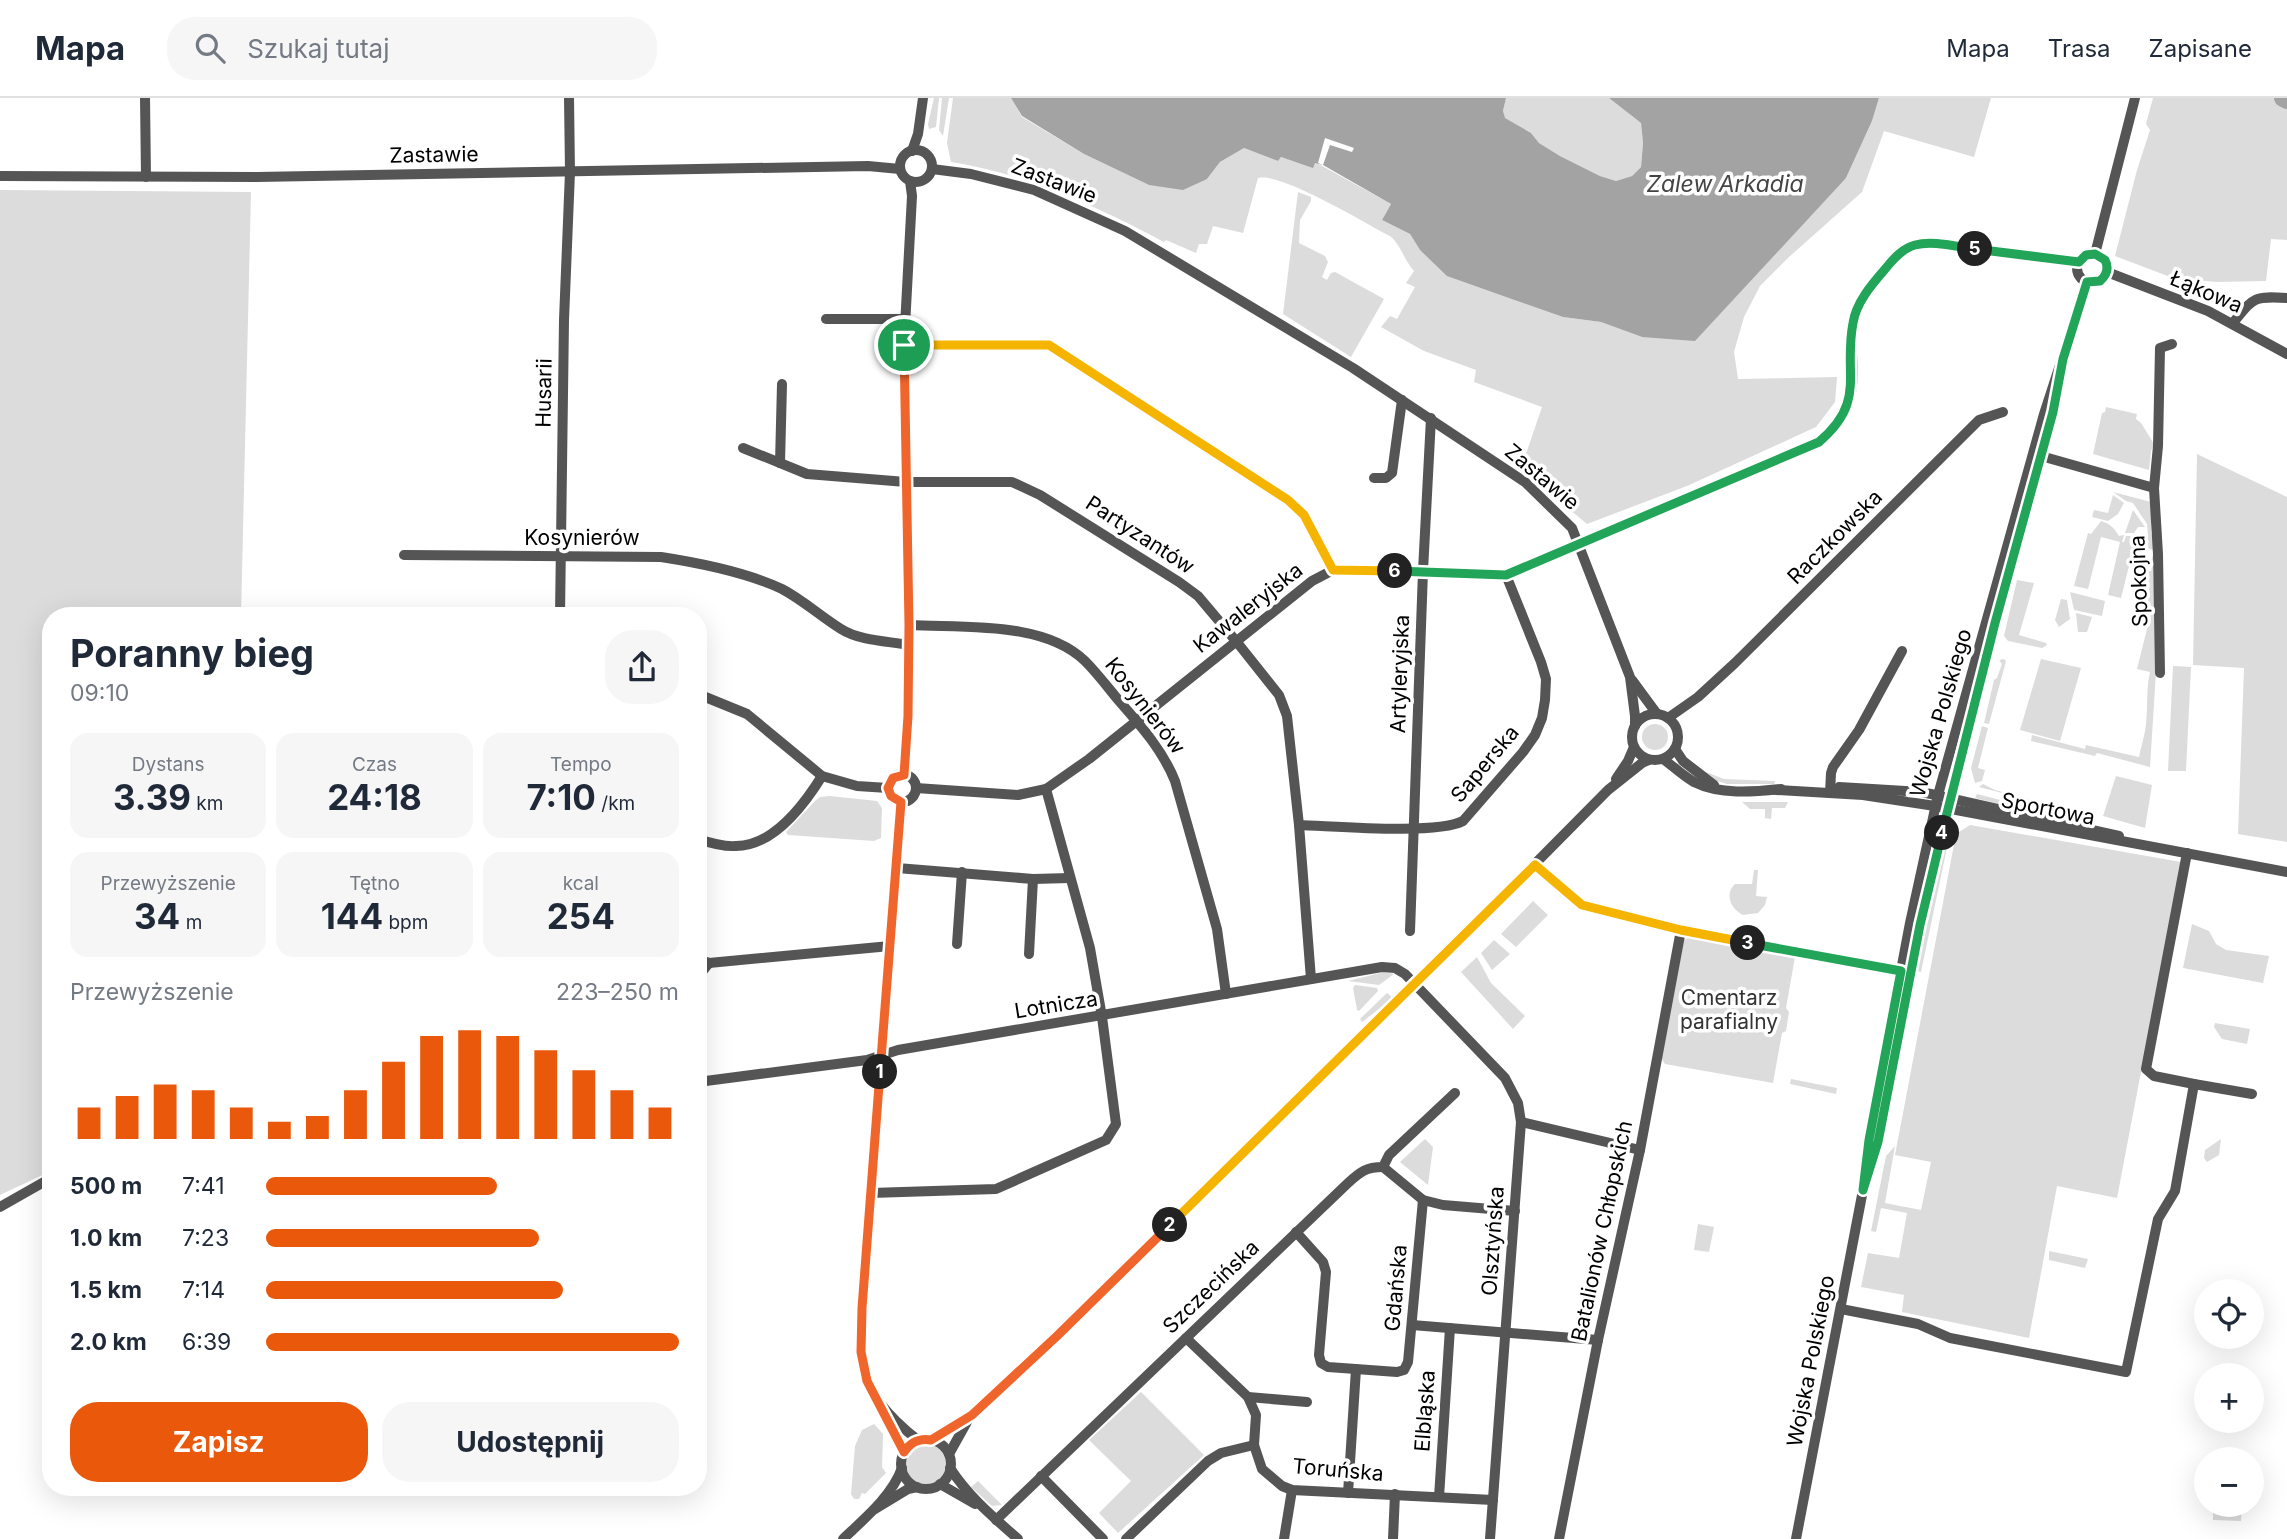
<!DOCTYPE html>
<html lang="pl">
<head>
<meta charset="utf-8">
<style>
  :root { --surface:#fff; --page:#f6f6f7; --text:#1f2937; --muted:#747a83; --line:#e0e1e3; --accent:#ea580c }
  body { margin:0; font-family:Inter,sans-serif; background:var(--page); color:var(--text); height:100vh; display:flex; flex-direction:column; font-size:26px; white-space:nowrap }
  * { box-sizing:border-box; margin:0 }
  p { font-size:23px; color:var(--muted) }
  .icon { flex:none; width:38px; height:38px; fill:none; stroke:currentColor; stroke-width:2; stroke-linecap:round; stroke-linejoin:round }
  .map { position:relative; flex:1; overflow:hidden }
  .details { position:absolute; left:42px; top:509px; width:665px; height:889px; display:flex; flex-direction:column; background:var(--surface); border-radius:28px; box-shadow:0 7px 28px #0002 }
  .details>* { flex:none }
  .fabs { position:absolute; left:2194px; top:1181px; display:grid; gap:14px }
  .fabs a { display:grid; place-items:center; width:70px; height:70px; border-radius:50%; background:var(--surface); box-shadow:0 7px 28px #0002; font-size:35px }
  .pin { position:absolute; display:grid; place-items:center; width:60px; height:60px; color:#fff; margin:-30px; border:4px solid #fff; border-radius:50%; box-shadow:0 2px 7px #0007 }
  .km { position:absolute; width:35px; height:35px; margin:-18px; border-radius:50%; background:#222; color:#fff; font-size:19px; line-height:35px; text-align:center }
  .round { display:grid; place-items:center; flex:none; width:74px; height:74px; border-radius:28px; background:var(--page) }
  .head { display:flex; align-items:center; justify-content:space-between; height:119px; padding:0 28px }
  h1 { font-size:38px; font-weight:700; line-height:52px }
  .figures { display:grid; grid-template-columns:repeat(3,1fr); gap:10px; height:119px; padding:7px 28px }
  .figures div { display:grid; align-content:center; border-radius:18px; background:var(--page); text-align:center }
  .figures b { font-size:35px; font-weight:700 }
  .figures small { font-size:19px; font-weight:400 }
  .figures p { font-size:19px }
  .chart { height:196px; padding:14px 28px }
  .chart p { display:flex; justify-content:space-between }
  .chart svg { width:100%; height:126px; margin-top:7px; stroke:var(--accent); stroke-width:6 }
  .action { display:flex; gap:14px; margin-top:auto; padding:14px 28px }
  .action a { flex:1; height:80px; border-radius:28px; background:var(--accent); color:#fff; font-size:28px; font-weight:700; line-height:80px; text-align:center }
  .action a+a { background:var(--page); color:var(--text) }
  ul { padding:0 28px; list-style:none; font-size:23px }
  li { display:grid; grid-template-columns:112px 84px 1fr; align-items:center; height:52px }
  li i { height:18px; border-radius:9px; background:var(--accent) }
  header { display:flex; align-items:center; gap:42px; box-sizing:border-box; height:98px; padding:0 35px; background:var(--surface); border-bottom:2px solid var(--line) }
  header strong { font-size:33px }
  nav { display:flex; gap:38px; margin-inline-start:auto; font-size:24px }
  .search { width:490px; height:63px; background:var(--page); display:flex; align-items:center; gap:18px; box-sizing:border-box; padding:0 24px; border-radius:28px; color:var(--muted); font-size:26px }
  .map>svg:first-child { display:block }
  .green { fill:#dcdcdc }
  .water { fill:#a3a3a3 }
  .pier { fill:#fff }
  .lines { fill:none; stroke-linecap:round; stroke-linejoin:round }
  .river { stroke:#a3a3a3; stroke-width:18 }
  .minor { stroke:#555; stroke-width:10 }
  .split-1-casing { stroke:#fff; stroke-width:14 }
  .split-2-casing { stroke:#fff; stroke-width:14 }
  .split-3-casing { stroke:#fff; stroke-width:14 }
  .split-4-casing { stroke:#fff; stroke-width:14 }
  .split-5-casing { stroke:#fff; stroke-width:14 }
  .split-6-casing { stroke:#fff; stroke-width:14 }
  .split-7-casing { stroke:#fff; stroke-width:14 }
  .split-1 { stroke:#f0652b; stroke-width:9 }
  .split-2 { stroke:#f0652b; stroke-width:9 }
  .split-3 { stroke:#f5b400; stroke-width:9 }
  .split-4 { stroke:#22a559; stroke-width:9 }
  .split-5 { stroke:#22a559; stroke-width:9 }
  .split-6 { stroke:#22a559; stroke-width:9 }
  .split-7 { stroke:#f5b400; stroke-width:9 }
  .labels { text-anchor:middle; stroke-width:7; stroke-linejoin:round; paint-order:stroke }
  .street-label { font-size:21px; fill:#000; stroke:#fff }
  .park-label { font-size:21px; fill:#333; stroke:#fff }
  .water-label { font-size:23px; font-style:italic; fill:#444; stroke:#fff }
</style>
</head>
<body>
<header>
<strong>Mapa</strong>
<div class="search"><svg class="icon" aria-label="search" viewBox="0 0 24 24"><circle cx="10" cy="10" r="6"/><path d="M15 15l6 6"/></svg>Szukaj tutaj</div>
<nav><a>Mapa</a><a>Trasa</a><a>Zapisane</a></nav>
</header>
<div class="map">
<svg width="2287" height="1441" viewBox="0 0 2287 1441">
  <rect width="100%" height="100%" fill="#fff"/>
  <g class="green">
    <path d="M934,0H939L936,29L929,31L928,26Z"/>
    <path d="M942,0H949L943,38L939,32Z"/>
    <path d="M953,0H1011L1022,19L1084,56L1149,87L1207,81L1220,64L1244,50L1278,63L1281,59L1312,69L1315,64L1391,106L1382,122L1410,136L1420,152L1541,211L1563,219L1601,224L1642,239L1846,80L1872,23L1879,0H1991L1974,59L1884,33L1862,94L1789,159L1760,188L1744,219L1734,254L1738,281L1837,279L1835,304L1816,329L1687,388L1587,426L1517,368L1527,353L1542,309L1474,284L1476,272L1424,253L1381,229L1390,218L1397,221L1415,189L1406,185L1414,173C1404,162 1401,147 1390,138C1365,125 1281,74 1258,80L1243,135L1213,128L1207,146H1199L1196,155L1166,142L1164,144C1096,108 1027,76 951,64L947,45Z"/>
    <path d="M1506,0H1609L1641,25L1643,45L1641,69L1632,78L1616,83L1600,78L1560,58L1539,45L1531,35L1504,20L1503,13Z"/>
    <path d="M2153,0H2287V142L2271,141L2266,183L2217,184L2173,180L2115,158L2137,72L2150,32L2146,26Z"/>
    <path d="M0,92L251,94L241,518H51V1073L0,1097Z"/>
    <path d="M1298,94L1311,99V103L1300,122L1299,145L1325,158L1328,164L1322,179L1327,182L1331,175L1335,174L1384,201L1351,259L1283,216Z"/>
    <path d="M2106,309L2137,316L2136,321L2141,325L2154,346L2151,353L2149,372L2093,356L2102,315L2105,314Z"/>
    <path d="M2197,356L2287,399V744L2238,736L2244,570L2193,567Z"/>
    <path d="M2113,394L2151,404V435L2155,447V461L2151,464L2154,452L2134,448L2121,500L2108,497L2120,444L2101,439L2088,491L2074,488L2088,435L2091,436L2101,423C2111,426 2114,430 2119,438L2124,437L2122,444H2124L2126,438H2134L2138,442L2143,443L2148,439L2147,426L2133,405L2126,403Z"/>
    <path d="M2113,397L2124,405L2118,416L2108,423L2092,419L2094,412L2108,415Z"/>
    <path d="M2133,412L2145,429H2138L2134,435H2125Z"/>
    <path d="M2153,466L2157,558L2150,669L2097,655L2095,658L2031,643L2032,637L2085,651L2086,647L2139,659C2141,648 2145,637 2146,626C2148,608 2146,591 2150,574L2137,571L2151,515L2141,512L2149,473H2151Z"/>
    <path d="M2017,482L2034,485L2019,537L2046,545L2047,547L2042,550L2008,543L2004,538Z"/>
    <path d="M2070,494L2105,503L2102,518L2074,512Z"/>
    <path d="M2061,501L2067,502L2070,521L2059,529L2055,522Z"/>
    <path d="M2076,515L2092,519L2087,534H2078Z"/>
    <path d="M2004,561L2006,563L1989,626L1984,625L1994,582L1997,580L2002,566L1999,562Z"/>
    <path d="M2041,561L2081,570L2060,643L2020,632Z"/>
    <path d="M2173,568L2191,569L2186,673H2168Z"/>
    <circle cx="1655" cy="639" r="13"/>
    <path d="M1982,628L1988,630L1978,670L1985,672L1982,683L1975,685L1971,670Z"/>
    <path d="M1690,663L1706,674L1724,681L1775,683L1774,686H1727L1717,683Z"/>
    <path d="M2116,678L2152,687L2145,730L2103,718Z"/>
    <path d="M1983,686L1995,692L2087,717L1979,689Z"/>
    <path d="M1977,696L2086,724L2026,713L1975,700Z"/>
    <path d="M830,698L877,703L882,710L881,740L874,743L788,737L786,734L815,703L820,699Z"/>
    <path d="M1742,704H1788L1785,710H1772L1771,721L1765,720V711H1750Z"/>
    <path d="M1970,727L2181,764L2117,1100L2057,1088L2029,1240L1902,1214L1904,1197L1861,1189L1868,1155L1899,1160L1907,1115L1881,1110L1876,1134L1871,1133L1886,1058L1895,1048L1885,1105L1921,1112L1931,1064L1895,1057L1956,736Z"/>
    <path d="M1945,735L1949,737V740L1921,874L1916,873Z"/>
    <path d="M1754,772H1758L1756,798L1767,799L1765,807L1758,815L1743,817C1731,811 1724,796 1735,786H1752Z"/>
    <path d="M1533,803L1548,817L1516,849L1501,836Z"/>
    <path d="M2192,826L2209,833L2216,846L2226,852L2269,858L2263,885L2183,870Z"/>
    <path d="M1690,839L1795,859L1786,910L1789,914L1786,933L1782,935L1773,985L1665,966L1661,960L1684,842Z"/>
    <path d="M1494,842L1510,856L1492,872L1481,855Z"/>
    <path d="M1477,859L1491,885L1525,918L1513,931L1461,874Z"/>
    <path d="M1384,874L1394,876L1379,887L1348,883Z"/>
    <path d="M1355,887L1377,890L1378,893L1359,913L1357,912L1353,890Z"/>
    <path d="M1387,895L1393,900L1362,924L1360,921Z"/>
    <path d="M2215,925L2250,931L2247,946L2222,941L2214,929Z"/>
    <path d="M1791,981L1837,990L1836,996L1790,986Z"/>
    <path d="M1425,1041L1433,1049L1428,1087L1400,1064Z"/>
    <path d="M2221,1041L2219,1057L2207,1064L2204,1060L2205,1052Z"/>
    <path d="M1698,1126L1714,1129L1709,1154L1694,1152Z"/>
    <path d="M2049,1153L2088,1161L2085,1170L2049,1162Z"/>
    <path d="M1141,1294L1204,1357L1118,1435L1099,1415L1131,1383L1089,1342Z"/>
    <path d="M874,1326L883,1336L882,1369L886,1375L865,1396L862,1395L859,1401H854L851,1396L855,1348L862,1332Z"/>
    <circle cx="926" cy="1366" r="25"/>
    <path d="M978,1383L1002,1407L992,1408L971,1389Z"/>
    <path d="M2213,1407H2242L2241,1423L2213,1422Z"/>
  </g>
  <path class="water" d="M1011,0H1506L1503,13L1505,20L1531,35L1539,45L1560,58L1600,78L1616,83L1632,78L1641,69L1643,45L1641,25L1609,0H1879L1872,23L1846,80L1695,243L1642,239L1601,224L1563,219L1447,178L1420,152L1410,136L1382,122L1391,106L1323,67L1315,65L1313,70L1281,59L1278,63L1244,50L1220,64L1207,81L1183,92L1149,87L1084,56L1022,18Z"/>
  <path class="pier" d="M1325,40L1354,50L1352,54L1330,47L1323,67L1318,65Z"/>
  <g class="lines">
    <path class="river" d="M2283,0L2287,2"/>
    <g class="minor">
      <path d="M145,0L146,79"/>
      <circle cx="916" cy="68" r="16"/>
      <path d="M912,53L918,36L923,0"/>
      <path d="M932,71L971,76L1034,92L1125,133L1353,270L1525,384L1572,430L1630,579L1635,618V628"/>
      <path d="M0,78L257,79L868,68L900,71"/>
      <circle cx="2092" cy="170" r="15"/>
      <path d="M2095,156L2135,0"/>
      <path d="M2107,174L2208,213L2287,256"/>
      <path d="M826,221H905"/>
      <path d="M2233,225C2254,199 2253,198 2287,200"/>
      <path d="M904,247H1049L1288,402L1304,417L1333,472"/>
      <path d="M743,350L807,376L906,384H1012L1040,397L1179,484L1198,498L1236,543L1279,597L1287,618L1299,727L1311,881"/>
      <path d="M2041,358L2154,390"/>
      <path d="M780,365L782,286"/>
      <path d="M1374,380H1386L1392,375L1402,302"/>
      <path d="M404,457L661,459C700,465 746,474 782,491C803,502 820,518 841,531C860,543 887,543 909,547"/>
      <path d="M560,518L564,222L570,74L569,0"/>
      <path d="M910,527C964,530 1044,523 1085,563C1098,576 1109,591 1120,604C1142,629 1163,653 1175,683L1217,831L1226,896"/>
      <path d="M2160,575L2158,456L2154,390L2158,348L2160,250L2172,246"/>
      <path d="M1632,582L1657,616"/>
      <path d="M698,596L747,616L822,678L857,688L888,690"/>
      <circle cx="1655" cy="639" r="23"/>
      <path d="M1668,620L1698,599L1735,565L1979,322L2003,314"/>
      <path d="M1675,651L1683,663L1714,687"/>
      <path d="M1663,661C1673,668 1683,678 1694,684C1720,697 1753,694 1781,691"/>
      <circle cx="902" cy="690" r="14"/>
      <path d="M904,677L908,618L910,527L904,247L912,98L910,83"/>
      <path d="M1616,681L1628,663L1634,649"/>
      <path d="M1839,689L1922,694L2119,738"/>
      <path d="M916,690L1018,697L1046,691L1089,661L1312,483L1333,472L1423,473L1506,477L1819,344C1831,334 1843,322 1848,306C1857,282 1849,252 1853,226C1856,203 1891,154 1913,147C1920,145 1928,146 1935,146L2079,164"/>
      <path d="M1776,692L1863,697L1935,708L2287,774"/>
      <path d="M1830,695L1831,675L1833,669L1859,632L1902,553"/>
      <path d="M901,704L860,1240C862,1278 870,1298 897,1324C905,1331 910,1337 919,1342"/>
      <path d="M1299,727C1334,728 1436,737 1463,723L1523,654L1535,637L1542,620L1545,602L1546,581L1541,564L1506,477"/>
      <path d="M698,741C710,745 723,749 736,748C773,748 804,707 822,678"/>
      <path d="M2187,755L2146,971L2154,978L2194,986"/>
      <path d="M1535,767L1582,807L1681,832L1901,873"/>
      <path d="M897,770L1033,781L1070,780"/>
      <path d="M1410,833L1423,473L1431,320"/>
      <path d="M957,846L962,774"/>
      <path d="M1029,856L1033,781"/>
      <path d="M698,861L709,865L890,848"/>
      <path d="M698,879L709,865"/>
      <path d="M698,984L867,962L898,952L1382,869L1395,870L1405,876L1505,980L1518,1005L1521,1024L1490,1441"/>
      <path d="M1521,1024L1640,1052"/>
      <path d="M1872,1066L1879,1044L1920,827L1947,711L2056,296"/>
      <path d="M1383,1069L1423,1102L1443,1107L1515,1113"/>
      <path d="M871,1095L996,1091L1106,1042L1116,1026L1102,919L1090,850L1046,691"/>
      <path d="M0,1109L51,1080"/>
      <path d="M1296,1134L1323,1164L1326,1174L1319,1257L1321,1265L1328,1269L1397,1274L1404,1272L1408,1264L1423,1102"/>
      <path d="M1841,1211L1918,1226L1950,1240L2126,1274L2158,1121L2175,1093L2194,986L2252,996"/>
      <path d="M1412,1227L1598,1242"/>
      <path d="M1186,1240L1248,1299L1256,1317L1254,1347L1262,1371L1282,1388L1292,1392L1493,1402"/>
      <path d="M1248,1299L1307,1304"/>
      <path d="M884,1314L904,1354"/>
      <circle cx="926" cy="1366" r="25"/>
      <path d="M931,1342L972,1317L1057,1238L1416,886L1608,692L1642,665L1649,662"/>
      <path d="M949,1356L968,1322"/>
      <path d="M950,1370C968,1398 993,1419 1018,1441"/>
      <path d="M1041,1378L1103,1441"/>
      <path d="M940,1386L975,1406"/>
      <path d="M1348,1395L1356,1271"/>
      <path d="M1439,1399L1450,1230"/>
      <path d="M875,1411L908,1391L917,1389"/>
      <path d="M996,1422L1348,1085C1360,1074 1366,1069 1383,1069L1389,1057L1455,995"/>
      <path d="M843,1441C864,1421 892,1398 902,1370"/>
      <path d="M1126,1441L1208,1363L1221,1355L1254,1347"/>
      <path d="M1284,1441L1292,1392"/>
      <path d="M1393,1441L1395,1396"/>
      <path d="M1559,1441L1598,1242L1640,1052L1681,832"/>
      <path d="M1796,1441L1863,1092L1869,1042L1910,825L1938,697L2044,316L2087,184"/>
    </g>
  </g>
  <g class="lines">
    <defs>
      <path id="split-1" d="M880,974L901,704L891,698L888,690L893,680L904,677L908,618L909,527L904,247"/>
      <path id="split-2" d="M880,974L862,1210L861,1254L867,1283L904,1354C911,1344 919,1340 931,1342L972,1317L1057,1238L1170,1127"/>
      <path id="split-3" d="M1170,1127L1535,767L1582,807L1681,832L1748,845"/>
      <path id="split-4" d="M1748,845L1901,873L1869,1042L1863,1092L1878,1044L1920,827L1942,735"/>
      <path id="split-5" d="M1942,735L1995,525L2053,314L2063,261L2087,184L2100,183C2107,177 2109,170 2105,162L2095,156L2086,157L2079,164L1975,151"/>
      <path id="split-6" d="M1395,473L1506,477L1819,344C1867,303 1843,277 1853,225C1856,204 1873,185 1886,170C1894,160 1903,150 1915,147C1933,142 1957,149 1975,151"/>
      <path id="split-7" d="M904,247H1049L1288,402L1304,417L1333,472L1395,473"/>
    </defs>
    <use href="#split-1" class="split-1-casing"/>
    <use href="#split-2" class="split-2-casing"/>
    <use href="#split-3" class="split-3-casing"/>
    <use href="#split-4" class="split-4-casing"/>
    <use href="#split-5" class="split-5-casing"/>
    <use href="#split-6" class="split-6-casing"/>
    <use href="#split-7" class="split-7-casing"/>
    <use href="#split-1" class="split-1"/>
    <use href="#split-2" class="split-2"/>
    <use href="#split-3" class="split-3"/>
    <use href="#split-4" class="split-4"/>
    <use href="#split-5" class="split-5"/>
    <use href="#split-6" class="split-6"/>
    <use href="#split-7" class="split-7"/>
  </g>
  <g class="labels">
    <g class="street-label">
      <text transform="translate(434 57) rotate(-1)" y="7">Zastawie</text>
      <text transform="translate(1054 83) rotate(21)" y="7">Zastawie</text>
      <text transform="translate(2206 194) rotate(23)" y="7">Łąkowa</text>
      <text transform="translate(544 295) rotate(-89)" y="7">Husarii</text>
      <text transform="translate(1542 379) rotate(40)" y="7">Zastawie</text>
      <text transform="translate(1140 437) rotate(33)" y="7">Partyzantów</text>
      <text transform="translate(1835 439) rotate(-45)" y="7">Raczkowska</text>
      <text x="582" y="447">Kosynierów</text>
      <text transform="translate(2139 483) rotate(-92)" y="7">Spokojna</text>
      <text transform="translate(1248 510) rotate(-38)" y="7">Kawaleryjska</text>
      <text transform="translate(1400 576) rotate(-88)" y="7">Artyleryjska</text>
      <text transform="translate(1145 608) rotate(52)" y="7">Kosynierów</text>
      <text transform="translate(1941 615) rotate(-74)" y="7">Wojska Polskiego</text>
      <text transform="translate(1485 666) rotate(-50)" y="7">Saperska</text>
      <text transform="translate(2048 711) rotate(11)" y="7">Sportowa</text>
      <text transform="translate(1056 907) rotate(-9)" y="7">Lotnicza</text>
      <text transform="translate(1602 1133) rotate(-78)" y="7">Batalionów Chłopskich</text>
      <text transform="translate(1493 1143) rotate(-86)" y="7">Olsztyńska</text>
      <text transform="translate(1211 1189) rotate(-44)" y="7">Szczecińska</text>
      <text transform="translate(1396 1190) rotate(-85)" y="7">Gdańska</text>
      <text transform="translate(1811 1263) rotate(-79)" y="7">Wojska Polskiego</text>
      <text transform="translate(1425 1313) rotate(-86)" y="7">Elbląska</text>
      <text transform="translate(1338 1372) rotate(5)" y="7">Toruńska</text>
    </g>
    <g class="park-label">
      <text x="1729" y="907">Cmentarz<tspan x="1729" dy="24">parafialny</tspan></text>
    </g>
    <g class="water-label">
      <text x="1725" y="94">Zalew Arkadia</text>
    </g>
  </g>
</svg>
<div class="fabs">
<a><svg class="icon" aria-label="locate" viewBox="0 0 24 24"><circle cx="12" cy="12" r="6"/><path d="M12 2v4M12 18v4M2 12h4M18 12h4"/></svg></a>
<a>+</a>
<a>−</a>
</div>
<div class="pin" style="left:904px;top:247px;background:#1e9e55"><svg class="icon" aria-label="arrive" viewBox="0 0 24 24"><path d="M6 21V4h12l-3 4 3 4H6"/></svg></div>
<b class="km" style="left:880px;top:974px">1</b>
<b class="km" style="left:1170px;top:1127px">2</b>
<b class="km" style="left:1748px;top:845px">3</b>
<b class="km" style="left:1942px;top:735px">4</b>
<b class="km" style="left:1975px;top:151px">5</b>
<b class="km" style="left:1395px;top:473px">6</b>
<section class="details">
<div class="head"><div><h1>Poranny bieg</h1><p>09:10</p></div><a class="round"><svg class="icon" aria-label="share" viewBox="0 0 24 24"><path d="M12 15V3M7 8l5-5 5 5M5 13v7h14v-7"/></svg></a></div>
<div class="figures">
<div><p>Dystans</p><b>3.39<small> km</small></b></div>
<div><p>Czas</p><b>24:18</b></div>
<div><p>Tempo</p><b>7:10<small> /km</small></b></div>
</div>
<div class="figures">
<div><p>Przewyższenie</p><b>34<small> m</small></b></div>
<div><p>Tętno</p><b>144<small> bpm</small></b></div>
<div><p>kcal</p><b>254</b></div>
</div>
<div class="chart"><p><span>Przewyższenie</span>223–250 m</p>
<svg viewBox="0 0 160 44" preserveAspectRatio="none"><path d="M5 44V33M15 44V29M25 44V25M35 44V27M45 44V33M55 44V38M65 44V36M75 44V27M85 44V17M95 44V8M105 44V6M115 44V8M125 44V13M135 44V20M145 44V27M155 44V33"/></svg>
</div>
<ul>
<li><b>500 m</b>7:41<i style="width:56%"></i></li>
<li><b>1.0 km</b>7:23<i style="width:66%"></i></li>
<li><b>1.5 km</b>7:14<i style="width:72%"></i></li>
<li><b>2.0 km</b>6:39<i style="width:100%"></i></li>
</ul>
<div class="action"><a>Zapisz</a><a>Udostępnij</a></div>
</section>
</div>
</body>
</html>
